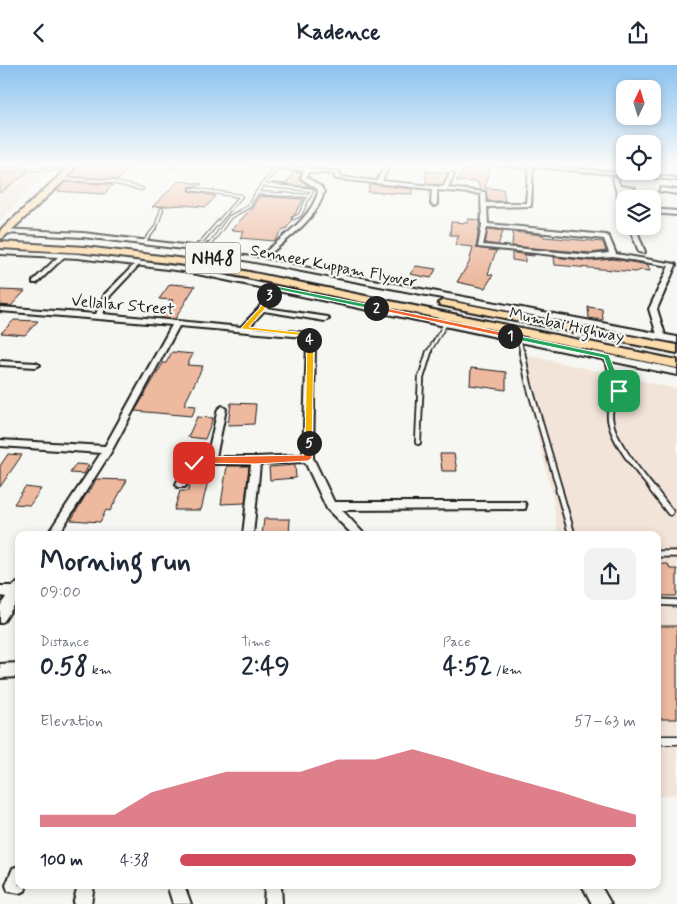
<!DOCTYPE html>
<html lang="en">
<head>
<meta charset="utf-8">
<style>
  :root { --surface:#fff; --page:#f2f2f3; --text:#1f2937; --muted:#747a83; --accent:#d1495b }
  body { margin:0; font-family:Mynerve,sans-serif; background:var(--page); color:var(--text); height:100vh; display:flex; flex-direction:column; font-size:19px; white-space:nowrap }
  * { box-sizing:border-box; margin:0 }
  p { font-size:16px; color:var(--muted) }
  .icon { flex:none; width:28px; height:28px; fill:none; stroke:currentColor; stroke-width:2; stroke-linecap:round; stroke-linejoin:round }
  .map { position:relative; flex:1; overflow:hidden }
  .details { position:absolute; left:15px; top:466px; width:646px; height:358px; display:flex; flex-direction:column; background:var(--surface); border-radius:10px; box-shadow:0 2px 8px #0003 }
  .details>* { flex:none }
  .needle { width:32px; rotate:4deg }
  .tools { position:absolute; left:616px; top:15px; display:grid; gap:10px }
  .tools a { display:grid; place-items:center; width:45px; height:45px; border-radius:10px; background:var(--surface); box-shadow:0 2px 8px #0003; font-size:25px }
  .pin { position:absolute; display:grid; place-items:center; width:42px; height:42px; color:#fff; margin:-21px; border-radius:10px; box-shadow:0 2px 8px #0006 }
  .km { position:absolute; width:25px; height:25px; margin:-12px; border-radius:50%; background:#222; color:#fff; font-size:14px; line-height:25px; text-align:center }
  .round { display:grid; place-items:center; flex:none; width:52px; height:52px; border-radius:10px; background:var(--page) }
  .head { display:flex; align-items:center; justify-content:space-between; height:85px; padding:0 25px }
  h1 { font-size:28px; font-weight:800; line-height:38px }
  .figures { display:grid; grid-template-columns:repeat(3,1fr); gap:8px; height:85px; padding:5px 25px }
  .figures div { display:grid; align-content:center }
  .figures b { font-size:25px; font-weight:800 }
  .figures small { font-size:14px; font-weight:400 }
  .figures p { font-size:14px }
  .chart { height:140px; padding:10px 25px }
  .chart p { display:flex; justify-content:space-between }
  .chart svg { width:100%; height:90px; margin-top:5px; fill:var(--accent); opacity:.7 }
  ul { padding:0 25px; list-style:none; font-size:16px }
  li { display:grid; grid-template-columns:80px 60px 1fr; align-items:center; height:38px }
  li i { height:12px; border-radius:6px; background:var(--accent) }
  header { display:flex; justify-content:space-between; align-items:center; height:65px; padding:0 25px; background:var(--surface); font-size:22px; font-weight:800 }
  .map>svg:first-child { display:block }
  .built { fill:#f3e4d9 }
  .building { fill:#edb99f; stroke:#1c1c1c }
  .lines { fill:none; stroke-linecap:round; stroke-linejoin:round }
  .service-far4-casing { stroke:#1c1c1c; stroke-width:4.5 }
  .service-far3-casing { stroke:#1c1c1c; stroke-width:5.5 }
  .service-far2-casing { stroke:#1c1c1c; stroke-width:8 }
  .service-far1-casing { stroke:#1c1c1c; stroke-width:9 }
  .service-casing { stroke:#1c1c1c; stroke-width:11 }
  .minor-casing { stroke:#1c1c1c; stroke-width:4 }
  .tertiary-casing { stroke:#1c1c1c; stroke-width:4 }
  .primary-casing { stroke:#1c1c1c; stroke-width:4 }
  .trunk-casing { stroke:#1c1c1c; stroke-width:4 }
  .service-far4 { stroke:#f6f6f2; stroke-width:2.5 }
  .service-far3 { stroke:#f6f6f2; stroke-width:3 }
  .service-far2 { stroke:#f6f6f2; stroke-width:4.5 }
  .service-far1 { stroke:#f6f6f2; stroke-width:5.5 }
  .service { stroke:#f6f6f2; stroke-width:8 }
  .minor { fill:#f6f6f2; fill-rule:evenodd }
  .tertiary { fill:#f6f6f2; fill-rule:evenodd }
  .primary { fill:#fddcac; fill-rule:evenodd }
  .trunk { fill:#fddcac; fill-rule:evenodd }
  .split-1 { fill:#22a559; stroke:#fff }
  .split-2 { fill:#f0652b; stroke:#fff }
  .split-3 { fill:#22a559; stroke:#fff }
  .split-4 { fill:#f5b400; stroke:#fff }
  .split-5 { fill:#f5b400; stroke:#fff }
  .split-6 { fill:#f0652b; stroke:#fff }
  .labels { text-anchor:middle; stroke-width:4.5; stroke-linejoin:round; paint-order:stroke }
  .far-street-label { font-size:16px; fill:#1c1c1c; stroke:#f6f6f2 }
  .shield { fill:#f6f6f2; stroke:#5d5d5c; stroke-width:1 }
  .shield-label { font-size:18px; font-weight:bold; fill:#1c1c1c }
</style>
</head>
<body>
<header><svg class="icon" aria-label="back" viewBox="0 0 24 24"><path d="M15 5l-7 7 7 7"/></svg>Kadence<svg class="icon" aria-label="share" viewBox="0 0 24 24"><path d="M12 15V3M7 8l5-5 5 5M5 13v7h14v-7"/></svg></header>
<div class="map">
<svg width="677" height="839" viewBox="0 0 677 839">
  <rect width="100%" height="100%" fill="#f6f6f2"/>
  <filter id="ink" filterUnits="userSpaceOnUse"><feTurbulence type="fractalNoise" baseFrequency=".02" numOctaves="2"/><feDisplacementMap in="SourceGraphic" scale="10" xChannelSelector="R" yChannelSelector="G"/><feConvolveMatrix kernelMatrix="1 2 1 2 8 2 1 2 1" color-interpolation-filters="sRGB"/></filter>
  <g filter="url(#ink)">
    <g class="built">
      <path d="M0,99H55L0,156Z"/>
      <path d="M517,288L677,324V728L658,732V470H558L552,428Z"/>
    </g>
    <g class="building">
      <path d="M79,99H133L118,115L70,111Z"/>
      <path d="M468,99L490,100L485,123L503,124L505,136H488L486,126L480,125L478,117L456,116Z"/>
      <path d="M8,106L28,107L0,128V109Z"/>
      <path d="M425,106L449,108L442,120L427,119Z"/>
      <path d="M294,107L301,108L299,114L310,122L272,118L286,119Z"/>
      <path d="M179,116L202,119L198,122L190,121L189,126L216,131L206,142L183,140L152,142Z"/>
      <path d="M65,117L107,119L113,120L104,129L56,126Z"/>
      <path d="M370,119L412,124V129L368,127Z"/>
      <path d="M259,131L304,134L295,149L291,152L292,155L286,164H283L275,176L240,173L244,166L231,165L251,144Z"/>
      <path d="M468,154L480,155L476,183L496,186L488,209L493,210L485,223L457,217L469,198L473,182L455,180L459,170H450L451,157L468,158Z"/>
      <path d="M488,164L503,166L498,180L485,178Z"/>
      <path d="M513,167L543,170L544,172L603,177L606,186L590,188L512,181Z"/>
      <path d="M512,188L534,190V191L525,190V197L512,195Z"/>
      <path d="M554,192L590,196L613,194L648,200L650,206L641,205L636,207L555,200Z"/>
      <path d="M416,201L436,204L431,213L410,209Z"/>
      <path d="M170,219L195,221L175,254L160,253L173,235L159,234Z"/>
      <path d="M0,225L25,226L11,241L0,240Z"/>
      <path d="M588,242L602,244L603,255L589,253Z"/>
      <path d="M14,255L38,256L25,270L1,268Z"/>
      <path d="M172,287L193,289L187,300L203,301L184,340L196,341L192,351L135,346L163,298H166Z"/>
      <path d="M471,303L506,307V325L470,320Z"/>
      <path d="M231,338L256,339L254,359L228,360Z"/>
      <path d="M197,352L213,353L205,374L188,372Z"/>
      <path d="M8,389L22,390L0,422V401Z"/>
      <path d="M440,389H454L457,406H442Z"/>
      <path d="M76,399L89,400L84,409L70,408Z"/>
      <path d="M295,400L296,413L270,415L269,402Z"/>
      <path d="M227,401H249L245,438L221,439Z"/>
      <path d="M198,404H211L201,445H174L180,426H188L191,413Z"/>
      <path d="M96,414L127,415L110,446L106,445L100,457L71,455L87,428H89Z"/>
      <path d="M25,422L41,424L30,440L14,439Z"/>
      <path d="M264,454H290L289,470H262Z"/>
      <path d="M658,499H668L670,504H677V531H658Z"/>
      <rect x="658" y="561" width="19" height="93"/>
    </g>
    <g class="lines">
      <defs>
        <g id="service-far4">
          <path d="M0,101L19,100L27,104H61"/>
          <path d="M172,103L177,99"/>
          <path d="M61,114L107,116L142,124"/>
          <path d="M262,120L312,125L300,150L294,153"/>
          <path d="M192,124L241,131L197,182"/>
          <path d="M257,128L310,131"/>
          <path d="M145,176L156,162L162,144"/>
          <path d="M208,182L230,152L248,142L262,120L278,102"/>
        </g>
        <g id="service-far3">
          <path d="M196,183L198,180"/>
          <path d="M205,185L208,180"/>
          <path d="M519,273L522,288"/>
          <path d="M428,288L450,251"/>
        </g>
        <g id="service-far2">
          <path d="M522,287L529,320L560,426"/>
          <path d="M606,292L619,326C618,334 611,340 610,348C608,372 640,408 654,426"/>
          <path d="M418,377L421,313L429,287"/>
        </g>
        <g id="service-far1">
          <path d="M559,425L572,470"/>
          <path d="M653,425L670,447"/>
          <path d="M658,489H677"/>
          <path d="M658,537L677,538"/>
        </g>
        <path id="service" d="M658,675H677"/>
        <g id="minor">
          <path d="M247,99L305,103L308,99H312L310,104L340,107V112L377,116L386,99H390L382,116L443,122L450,109L452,108L454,109L448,123L485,127L486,138H526L529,103L492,99L533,101L531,141L487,142L488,159L606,170L609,172L616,189L675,199L676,200L657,244L666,273L662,275L658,273L649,244L669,201L613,192L590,194L478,182L482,160L481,129L437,125V139L434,141L431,139L432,124L337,114L335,113V109L308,107L306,112L321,122L324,127C316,157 283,176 262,196H258V194C278,174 311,155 318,127L317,124L301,113L304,106ZM487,162L604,174L609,188L590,190L483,180Z"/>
          <path d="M537,100L677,113V115L535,102Z"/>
          <path d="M613,113H617L620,121L635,123L632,125L621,124L625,135V144L622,142L615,122Z"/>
          <path d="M661,123L677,125V129L659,126Z"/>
          <path d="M652,144L677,146V150L652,148Z"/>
          <path d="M629,161H635L645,187L644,188L639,187Z"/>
          <path d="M61,189L66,190L37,218H33V216Z"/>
          <path d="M138,196L140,197V199L110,231L103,249L241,262L259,243L270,222L273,220L276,222L266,243L328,252L329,254L325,256L264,246L249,262L307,268H310L315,279L313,393L334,437H521L525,438L526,441L525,444L342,445L365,470H353L327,444L305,397L260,399L253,470H243L251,399H202L194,404L185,422H177L176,419C184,405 189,391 207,392L218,344L222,341L226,344L216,392H256L303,390L307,279L304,272L179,261L111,387L58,470H47L101,388L0,381V375L105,381L172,260L0,246V242L96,249L105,229Z"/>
          <path d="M0,296L36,298L40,300L36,302L0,300Z"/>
          <path d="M19,517V533L4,556L0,558V541L6,532L0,531V521H13Z"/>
          <path d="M19,598V612L0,613V599Z"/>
          <path d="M19,801V820H27L25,826L19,828L8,826L6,820L13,803Z"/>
          <path d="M78,820H94L91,839H73Z"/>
          <path d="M167,820H184L191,839H173Z"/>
          <path d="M265,820H281L282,839H264Z"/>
          <path d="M582,820H600L611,839H592Z"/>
        </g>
        <g id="tertiary">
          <path d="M1,164L83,168L192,181L677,272V278L192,185L83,172L4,168H1Z"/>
          <path d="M0,185L78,189L183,202L677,304V310L183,206L78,193L0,189Z"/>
        </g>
        <path id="primary" d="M70,99H77L64,116L3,173L0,174V166L58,112Z"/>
        <g id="trunk">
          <path d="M0,177L85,182L186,194L677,295V303L186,200L85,188L0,183Z"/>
          <path d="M444,235L677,280V288L440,240L438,238Z"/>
        </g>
      </defs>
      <use href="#service-far4" class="service-far4-casing"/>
      <use href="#service-far3" class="service-far3-casing"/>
      <use href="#service-far2" class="service-far2-casing"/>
      <use href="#service-far1" class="service-far1-casing"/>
      <use href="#service" class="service-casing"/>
      <use href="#minor" class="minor-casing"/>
      <use href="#tertiary" class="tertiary-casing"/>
      <use href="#primary" class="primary-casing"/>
      <use href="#trunk" class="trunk-casing"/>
      <use href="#service-far4" class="service-far4"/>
      <use href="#service-far3" class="service-far3"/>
      <use href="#service-far2" class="service-far2"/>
      <use href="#service-far1" class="service-far1"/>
      <use href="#service" class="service"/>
      <use href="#minor" class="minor"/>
      <use href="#tertiary" class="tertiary"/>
      <use href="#primary" class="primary"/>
      <use href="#trunk" class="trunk"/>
    </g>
  </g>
  <linearGradient id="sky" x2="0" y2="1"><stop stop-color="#8ac2f0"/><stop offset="0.46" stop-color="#fbfbf9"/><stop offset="1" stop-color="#fbfbf9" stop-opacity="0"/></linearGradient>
  <rect width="677" height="216" fill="url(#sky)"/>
  <path class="split-1" d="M510,269L609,290L623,326L619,328L616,326L604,293L508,273Z"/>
  <path class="split-2" d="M376,241L510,269L513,271L510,273L374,244Z"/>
  <path class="split-3" d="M271,220L376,241L379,243L376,245L275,224L271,232H267Z"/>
  <path class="split-4" d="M269,229L272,230L264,245L249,262L307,268L310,270L312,277H307L305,271L242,264V262L259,244Z"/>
  <path class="split-5" d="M307,274H312L314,279L312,378L309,381L305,378Z"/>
  <path class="split-6" d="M309,375L312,378V393L308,396L256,399L201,398L194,401L190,398L200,392L304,390L305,378Z"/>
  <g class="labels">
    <g class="far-street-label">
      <text transform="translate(334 200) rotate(11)" y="6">Senneer Kuppam Flyover</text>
      <text transform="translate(123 239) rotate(5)" y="6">Vellalar Street</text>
      <text transform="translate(567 259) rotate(12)" y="6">Mumbai Highway</text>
    </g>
    <rect class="shield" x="185.5" y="177.5" width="55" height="31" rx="4"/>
    <g class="shield-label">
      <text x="213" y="199">NH48</text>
    </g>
  </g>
</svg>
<div class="tools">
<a><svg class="needle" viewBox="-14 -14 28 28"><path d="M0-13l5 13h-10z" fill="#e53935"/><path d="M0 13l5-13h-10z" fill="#747a83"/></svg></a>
<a><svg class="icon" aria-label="locate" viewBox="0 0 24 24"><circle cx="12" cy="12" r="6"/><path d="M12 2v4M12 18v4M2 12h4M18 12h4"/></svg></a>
<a><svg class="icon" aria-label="layers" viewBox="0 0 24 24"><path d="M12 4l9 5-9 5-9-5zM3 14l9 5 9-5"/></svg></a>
</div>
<div class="pin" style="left:619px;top:326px;background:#1e9e55"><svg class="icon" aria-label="arrive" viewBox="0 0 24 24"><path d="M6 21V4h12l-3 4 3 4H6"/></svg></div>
<div class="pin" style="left:194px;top:398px;background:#d93025"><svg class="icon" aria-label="check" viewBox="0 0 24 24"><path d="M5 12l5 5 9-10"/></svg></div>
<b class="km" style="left:510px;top:271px">1</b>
<b class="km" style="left:376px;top:243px">2</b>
<b class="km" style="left:269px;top:230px">3</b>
<b class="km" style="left:309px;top:275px">4</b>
<b class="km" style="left:309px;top:378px">5</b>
<section class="details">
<div class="head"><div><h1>Morning run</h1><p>09:00</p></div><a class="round"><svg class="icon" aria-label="share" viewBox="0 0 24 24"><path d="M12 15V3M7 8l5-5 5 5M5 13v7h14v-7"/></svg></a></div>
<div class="figures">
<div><p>Distance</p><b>0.58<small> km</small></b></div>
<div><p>Time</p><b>2:49</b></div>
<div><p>Pace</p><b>4:52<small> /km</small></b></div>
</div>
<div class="chart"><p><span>Elevation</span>57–63 m</p>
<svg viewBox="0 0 160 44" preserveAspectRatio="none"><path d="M0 44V38L10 38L20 38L30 27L40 22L50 17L60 17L70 17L80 11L90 11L100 6L110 11L120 17L130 22L140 27L150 33L160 38V44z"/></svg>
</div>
<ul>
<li><b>100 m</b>4:38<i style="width:100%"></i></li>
</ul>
</section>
</div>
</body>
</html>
